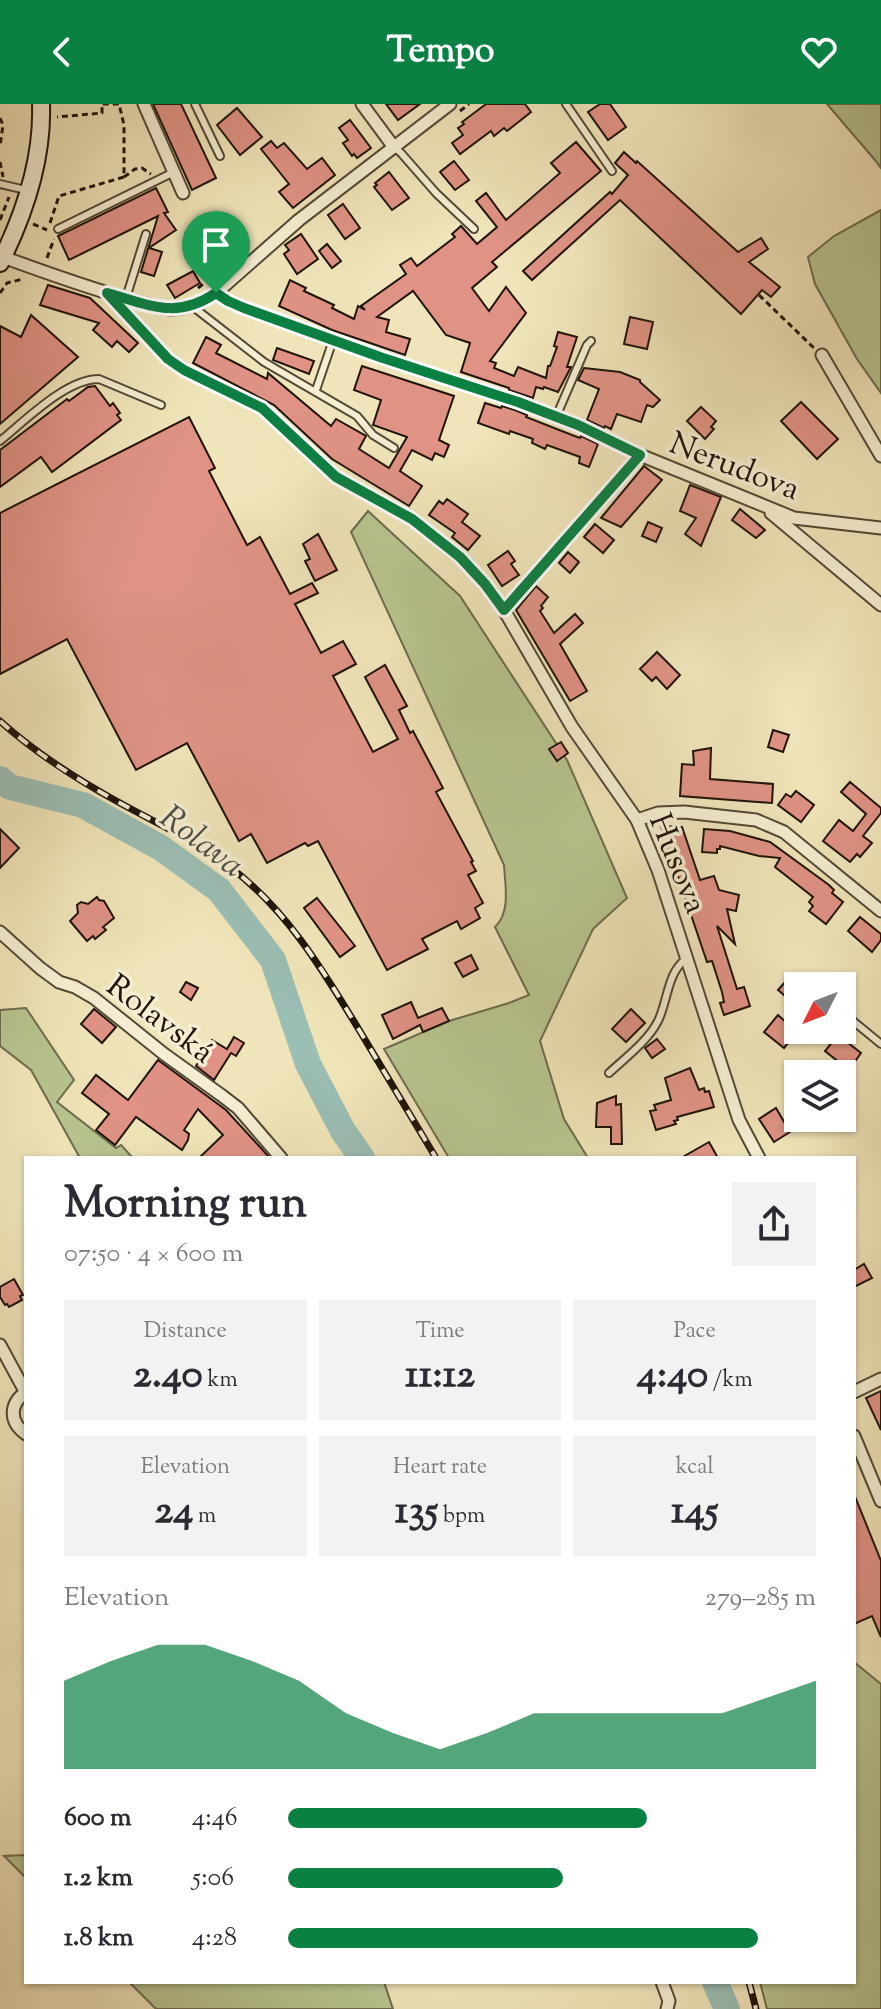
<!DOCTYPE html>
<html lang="en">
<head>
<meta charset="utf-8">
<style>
  :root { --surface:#fff; --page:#f2f2f3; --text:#2b2b33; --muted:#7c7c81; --accent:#0b8043 }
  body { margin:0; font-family:"Sorts Mill Goudy",serif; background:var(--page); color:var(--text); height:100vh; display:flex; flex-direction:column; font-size:30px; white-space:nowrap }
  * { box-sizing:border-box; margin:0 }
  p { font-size:26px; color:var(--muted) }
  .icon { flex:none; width:44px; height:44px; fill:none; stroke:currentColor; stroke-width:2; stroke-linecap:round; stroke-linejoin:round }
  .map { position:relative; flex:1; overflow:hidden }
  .panel { position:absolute; left:24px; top:1052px; width:832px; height:828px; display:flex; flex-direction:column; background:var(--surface); border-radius:0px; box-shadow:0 2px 6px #0004 }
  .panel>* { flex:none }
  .needle { width:52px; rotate:228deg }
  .controls { position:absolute; left:784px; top:868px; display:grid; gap:16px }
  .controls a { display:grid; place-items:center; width:72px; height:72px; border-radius:0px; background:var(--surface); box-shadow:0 2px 6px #0004; font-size:40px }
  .pin { position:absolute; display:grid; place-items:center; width:68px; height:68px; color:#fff; margin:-82px -34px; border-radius:50% 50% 50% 0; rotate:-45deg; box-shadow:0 0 8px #0007 }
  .pin .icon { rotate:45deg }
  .round { display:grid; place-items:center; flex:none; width:84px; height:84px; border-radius:0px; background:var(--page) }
  .head { display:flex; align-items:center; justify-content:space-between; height:136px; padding:0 40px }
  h1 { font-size:44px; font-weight:700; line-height:60px }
  .figures { display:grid; grid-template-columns:repeat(3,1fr); gap:12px; height:136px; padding:8px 40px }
  .figures div { display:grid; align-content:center; border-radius:0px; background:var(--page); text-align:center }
  .figures b { font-size:40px; font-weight:700 }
  .figures small { font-size:22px; font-weight:400 }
  .figures p { font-size:22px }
  .chart { height:224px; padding:16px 40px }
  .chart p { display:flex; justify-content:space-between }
  .chart svg { width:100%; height:144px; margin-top:8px; fill:var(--accent); opacity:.7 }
  ul { padding:0 40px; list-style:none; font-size:26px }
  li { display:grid; grid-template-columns:128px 96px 1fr; align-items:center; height:60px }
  li i { height:20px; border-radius:10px; background:var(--accent) }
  header { display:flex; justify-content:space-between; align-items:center; height:104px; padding:0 40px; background:var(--accent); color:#fff; font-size:36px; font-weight:700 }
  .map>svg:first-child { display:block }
  .green { fill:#b8c591; stroke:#6c6c4e; stroke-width:2 }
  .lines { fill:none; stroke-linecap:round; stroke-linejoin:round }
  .river { stroke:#9bbeb4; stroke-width:26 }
  .building { fill:#e09385; stroke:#1f130a; stroke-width:2 }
  .service-casing { stroke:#534836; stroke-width:10 }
  .minor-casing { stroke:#534836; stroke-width:15 }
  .secondary-casing { stroke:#1f130a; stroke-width:20 }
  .path { stroke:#1f130a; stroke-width:3; stroke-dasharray:6 4; stroke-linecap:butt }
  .service { stroke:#f5eed2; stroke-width:6 }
  .minor { stroke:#f5eed2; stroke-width:11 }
  .secondary { stroke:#f5eed2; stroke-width:16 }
  .rail-casing { stroke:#1f130a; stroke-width:7 }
  .rail { stroke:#f5eed2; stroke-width:4; stroke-dasharray:12; stroke-linecap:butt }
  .route-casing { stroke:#fff; stroke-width:16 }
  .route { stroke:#0b8043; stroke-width:10 }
  .labels { text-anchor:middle; stroke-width:7; stroke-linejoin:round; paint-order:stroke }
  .street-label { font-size:32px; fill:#1f130a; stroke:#f5eed2 }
  .water-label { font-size:34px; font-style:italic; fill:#4a4f46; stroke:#f5eed2 }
</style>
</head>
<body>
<header><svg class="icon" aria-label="back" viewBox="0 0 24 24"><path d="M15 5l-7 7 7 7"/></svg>Tempo<svg class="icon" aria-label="heart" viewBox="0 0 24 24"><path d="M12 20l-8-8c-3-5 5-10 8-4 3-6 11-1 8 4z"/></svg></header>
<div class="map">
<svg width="881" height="1905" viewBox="0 0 881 1905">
  <rect width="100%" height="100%" fill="#f0e5ba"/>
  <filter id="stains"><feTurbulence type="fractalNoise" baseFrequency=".0025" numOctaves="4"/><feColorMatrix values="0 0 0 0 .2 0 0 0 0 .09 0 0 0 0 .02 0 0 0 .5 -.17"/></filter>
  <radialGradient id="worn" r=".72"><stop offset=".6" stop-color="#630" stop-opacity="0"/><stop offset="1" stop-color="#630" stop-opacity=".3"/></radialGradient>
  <g class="green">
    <path d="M827,0H881V64L875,56Z"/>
    <path d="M881,106V289L857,255L815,180L808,153L834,132Z"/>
    <path d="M368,407L460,492L567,656L627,794L593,825L540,937L564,1015L588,1054H449L384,945L449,917L509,899L529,891L495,823C511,808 505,781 504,761L351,428Z"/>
    <path d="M26,904L74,976L57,998L116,1044L121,1041L133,1054H80L31,966L0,942V906Z"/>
    <path d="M854,1558L881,1580V1905H767L760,1878H854Z"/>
    <path d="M26,1751V1774L4,1752Z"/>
    <path d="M129,1878H384L393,1905H156Z"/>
  </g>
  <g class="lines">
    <g class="river">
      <path d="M0,675L10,683L83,701L161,744L219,786L273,856L308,960L343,1027L362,1054"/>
      <path d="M715,1878L727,1905"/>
    </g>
  </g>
  <g class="building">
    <path d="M153,0H181L216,74L192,86Z"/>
    <path d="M386,0H420L398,16Z"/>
    <path d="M486,0H525L531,8L507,27L504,24L494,32L491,27L460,50L452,39L463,31L458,24L464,20L462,18Z"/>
    <path d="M600,0H610L626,23L608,36L588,8Z"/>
    <path d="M237,4L262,33L240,51L217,21Z"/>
    <path d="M350,16L371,44L357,54L354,50L352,52L343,39L348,36L339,24Z"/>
    <path d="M271,37L277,44L284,39L307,65L322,54L335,71L293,104L279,88L289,80L261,45Z"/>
    <path d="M576,38L601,67L492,158L497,163L472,184L489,207L506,183L526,209L490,257L496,259L494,264L514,272L518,263L546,274L548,262H550L557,243L554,242L558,228L577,233L567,263H571L558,288L544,283L543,285L536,283L533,294L509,286V284L461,268L470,239L446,231L413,187L377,213L389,216L386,228L410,235L405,251L332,226L279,202L290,176L306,184L304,187L334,201L332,204L354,215L358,202L365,206L361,202L406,170L400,161L411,154L417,162L455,133L452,130L461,122L477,140L497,123L476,97L486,89L506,116L560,69L551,59Z"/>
    <path d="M624,48L636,59L637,57L738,148L761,134L768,145L749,158L780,183L771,193L762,186L741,210L620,96L532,176L523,167L610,88L612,90L628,71L615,59Z"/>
    <path d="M454,57L469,76L455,86L440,68Z"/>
    <path d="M389,68L409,94L392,106L374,83L377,81L375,79Z"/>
    <path d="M156,84L168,108L164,109L176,126L149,144L162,148L154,172L141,168L158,112L69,156L58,132Z"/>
    <path d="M343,100L360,124L345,135L328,111Z"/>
    <path d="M228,128L243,146L227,159L213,141Z"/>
    <path d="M301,130L318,155L297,170L284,150L289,146L285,141Z"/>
    <path d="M327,140L341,157L332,164L319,147Z"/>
    <path d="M193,167L200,179L175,194L167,181Z"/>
    <path d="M48,181L90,194L138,239L129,248L117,237L112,243L93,226L99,219L40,201Z"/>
    <path d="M31,211L78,253L0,320V222L21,233Z"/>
    <path d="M630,213L653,218L647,245L624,240Z"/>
    <path d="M206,233L221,241L216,249L267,275L268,269L331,322L336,315L366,332L359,345L389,364L407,333L373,321L381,296L354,286L362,262L454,292L439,336L449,341L444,353L435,349L432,356L412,346L400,367L422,382L409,402L332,355L274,301L193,259Z"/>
    <path d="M277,244L314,257L309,270L273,256Z"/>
    <path d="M584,264L620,268L640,276V278L660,296L653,303L647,301L641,318L617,310L611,325L605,322L604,324L587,316L599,285L578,276Z"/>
    <path d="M95,282L110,302L113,299L120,309L117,311L121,316L52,368L41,353L0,383V346L67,295L69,297L88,283Z"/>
    <path d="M801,298L838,335L817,355L781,317Z"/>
    <path d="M485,299L501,304L502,302L515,306L527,311L526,313L572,331L580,334L581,332L598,340L589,363L579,359L580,353L547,341L545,345L532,339L533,335L510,327L509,330L478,319Z"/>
    <path d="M701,303L716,317L711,323L714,325L705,335L687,317Z"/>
    <path d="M189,313L215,364L209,367L247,441L260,433L290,490L312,479L318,489L295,500L321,549L343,537L356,560L333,572L373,648L398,635L365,573L385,561L407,602L399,606L410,629L413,627L443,684L436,688L473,757L471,758L476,767L468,771L483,799L475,804L480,814L461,825L457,817L422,835L428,845L387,866L318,737L308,742L305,739L267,759L251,730L239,737L187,639L136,666L67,535L0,570V409Z"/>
    <path d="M644,362L662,376L621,423L601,414Z"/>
    <path d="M690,381L721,393L701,442L685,430L696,414L680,407Z"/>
    <path d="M447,395L468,410L462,418L480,432L468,446L452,433L455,429L429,411L439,397L443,400Z"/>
    <path d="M740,405L765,426L756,434L732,416Z"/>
    <path d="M648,418L662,424L656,438L642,432Z"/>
    <path d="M595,420L614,436L603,449L584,433Z"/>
    <path d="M318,430L337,466L315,477L305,457L310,455L303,440Z"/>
    <path d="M508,447L515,457L511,460L519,471L502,482L488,461Z"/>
    <path d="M568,448L579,458L570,469L559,459Z"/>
    <path d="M536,482L548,493L541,502L543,504L540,507L554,529L575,510L583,519L560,540L587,587L570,597L516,506Z"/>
    <path d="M657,548L680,571L667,585L656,573L652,577L640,565Z"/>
    <path d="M773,626L789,631L783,648L768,643Z"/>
    <path d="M561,638L568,649L557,657L549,645Z"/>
    <path d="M711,644L710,675L773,680L772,699L680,692L682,660L694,661L693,647Z"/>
    <path d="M850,678L881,704V709L863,732L872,739L860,753L857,750L850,758L823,737L839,716L853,727L866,710L841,688Z"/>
    <path d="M796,687L814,701L801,718L778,701L786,690L791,693Z"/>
    <path d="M661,722L682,723L700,776L714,772L719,786L739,791L736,807L727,805L735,840L717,822L737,885L744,883L750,902L724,911L720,899L724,898L722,888L712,857L707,858Z"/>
    <path d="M0,725L19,744L0,764Z"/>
    <path d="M704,725L730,727L770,738L829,781L834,786L832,789L843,798L826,820L809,807L813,802L809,798L813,793L775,763L780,754L759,752L720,742V745H717V749L702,748Z"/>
    <path d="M97,793L99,796L104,797L114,814L103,823L106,826L95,835L93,832L87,837L70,817L78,809L77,801L81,798L88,800Z"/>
    <path d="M317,794L355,842L340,853L304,804Z"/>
    <path d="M860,813L881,830V836L872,848L848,827Z"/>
    <path d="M471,851L478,865L463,873L455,859Z"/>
    <path d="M787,876L798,885V889L791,897L778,886Z"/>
    <path d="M186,878L198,884L191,896L180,888Z"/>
    <path d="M411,898L418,914L442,904L449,917L423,928L420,921L393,935L382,911Z"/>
    <path d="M94,905L116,923L102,939L81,920Z"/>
    <path d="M631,905L645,919L626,938L612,925Z"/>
    <path d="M778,911L797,928L784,944L764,928Z"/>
    <path d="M838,931L861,949L849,966L825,947Z"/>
    <path d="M234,933L244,939L236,952L231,949L214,976L196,962L212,936L227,945Z"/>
    <path d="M657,935L665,945L652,954L645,944Z"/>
    <path d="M158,956L226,1006L270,1054H199L223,1031L198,1005L184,1026L189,1030L188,1036L182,1046L136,1013L115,1041L96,1026L109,1010L82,989L96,971L128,996Z"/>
    <path d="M690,964L699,986L704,984L705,988L709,987L714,1003L677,1013L678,1016L674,1017L676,1020L656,1026L650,1007L656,1006L654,1001L671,996L665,974Z"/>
    <path d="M616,992V1001L621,1000L622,1040H611V1023H596L597,999Z"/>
    <path d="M776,1004L790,1028L774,1038L759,1015Z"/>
    <path d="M709,1038L718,1054H681Z"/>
    <path d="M864,1160L872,1174L854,1183V1166Z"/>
    <path d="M14,1175L23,1191L20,1192L22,1196L9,1203L7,1200L5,1201L0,1193V1183Z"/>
    <path d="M881,1287V1326L866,1294Z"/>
    <path d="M854,1390L881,1457V1533L872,1512L854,1520Z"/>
  </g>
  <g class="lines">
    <defs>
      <g id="service">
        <path d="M195,0L220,52"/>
        <path d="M566,0L612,67"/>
        <path d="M393,42L401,49L436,89L474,125"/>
        <path d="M0,80L26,86"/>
        <path d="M58,125L174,68"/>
        <path d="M126,194L146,130"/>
        <path d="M192,202L264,258L357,312L373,331L394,344"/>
        <path d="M316,286L333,236"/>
        <path d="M556,313L587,241L591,237"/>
        <path d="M0,337C26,316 66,275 99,275L161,301"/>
        <path d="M842,908L881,940"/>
        <path d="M609,969C625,954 648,937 658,917C668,897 667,868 687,854"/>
      </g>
      <g id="minor">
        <path d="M144,0L183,89"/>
        <path d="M362,0L393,42"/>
        <path d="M3,153C44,168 86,183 128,195C141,198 156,204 170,205C188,205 202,198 216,189L299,116L450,0"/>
        <path d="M107,189L168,255L184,266L262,304L336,373L412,415L460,453L485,480L504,506L572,623L637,716L658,766L739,1016L759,1054"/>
        <path d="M216,189L228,197L244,204L380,253L518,298L578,321L640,351L794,414L881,424"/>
        <path d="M822,251L881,352"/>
        <path d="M771,409L881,501"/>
        <path d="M504,506L640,351"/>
        <path d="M637,716L658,709L684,708L756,716L784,728L881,807"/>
        <path d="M0,828L40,864L59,878L75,883L94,894L164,950L221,991L238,1004L281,1054"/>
        <path d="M0,1241L26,1289"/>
        <path d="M26,1288C9,1300 9,1318 26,1330"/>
        <path d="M854,1288L881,1275"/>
        <path d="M854,1332L881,1397"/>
        <path d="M662,1878L669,1897L667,1905"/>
      </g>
      <path id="secondary" d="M0,159C25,109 43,56 41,0"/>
    </defs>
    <use href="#service" class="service-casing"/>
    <use href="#minor" class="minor-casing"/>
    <use href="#secondary" class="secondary-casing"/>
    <g class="path">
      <path d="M460,7L469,0"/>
      <path d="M0,14L3,21L0,42"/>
      <path d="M0,58L3,73"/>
      <path d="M124,73L135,65L142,64L151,70"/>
      <path d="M0,116L9,93"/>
      <path d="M50,119L59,92L124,73V21L119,0H102V9L57,13"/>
      <path d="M33,120L47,126"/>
      <path d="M47,154L54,135"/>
      <path d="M198,184L227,161"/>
      <path d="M0,189L7,179L23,175"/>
      <path d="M759,191L814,244"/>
    </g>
    <use href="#service" class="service"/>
    <use href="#minor" class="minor"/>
    <use href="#secondary" class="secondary"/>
    <defs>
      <g id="rail">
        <path d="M0,617C37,650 76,675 120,699C158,720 195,736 230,763C288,807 324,868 361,929C386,971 411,1012 436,1054"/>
        <path d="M749,1878L756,1905"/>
      </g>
    </defs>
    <use href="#rail" class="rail-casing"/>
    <use href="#rail" class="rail"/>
  </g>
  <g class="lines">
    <defs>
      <path id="route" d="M107,189C150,201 176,216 216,189L228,197L244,204L380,253L518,298L578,321L640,351L504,506L485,480L460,453L412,415L336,373L262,304L184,266L168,255Z"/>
    </defs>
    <use href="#route" class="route-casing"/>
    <use href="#route" class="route"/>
  </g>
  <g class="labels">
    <g class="street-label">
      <text transform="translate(735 361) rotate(21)" y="11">Nerudova</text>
      <text transform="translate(679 759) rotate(68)" y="11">Husova</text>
      <text transform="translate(161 914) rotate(37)" y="11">Rolavská</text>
    </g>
    <g class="water-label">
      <text transform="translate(203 736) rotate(37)" y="12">Rolava</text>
    </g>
  </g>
  <rect width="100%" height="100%" filter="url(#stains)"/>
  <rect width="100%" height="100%" fill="url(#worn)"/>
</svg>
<div class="controls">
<a><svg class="needle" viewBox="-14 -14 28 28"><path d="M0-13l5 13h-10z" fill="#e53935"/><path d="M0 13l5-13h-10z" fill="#7c7c81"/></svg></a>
<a><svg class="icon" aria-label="layers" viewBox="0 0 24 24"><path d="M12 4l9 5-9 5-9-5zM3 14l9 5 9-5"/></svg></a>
</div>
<div class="pin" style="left:216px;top:189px;background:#1e9e55"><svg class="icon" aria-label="arrive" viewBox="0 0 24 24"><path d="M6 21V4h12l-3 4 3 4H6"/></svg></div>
<section class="panel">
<div class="head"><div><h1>Morning run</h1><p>07:50 · 4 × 600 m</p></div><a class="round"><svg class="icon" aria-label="share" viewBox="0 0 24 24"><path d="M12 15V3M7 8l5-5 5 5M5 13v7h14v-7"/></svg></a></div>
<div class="figures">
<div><p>Distance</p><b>2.40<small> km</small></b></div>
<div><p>Time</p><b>11:12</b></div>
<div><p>Pace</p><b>4:40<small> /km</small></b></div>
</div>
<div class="figures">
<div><p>Elevation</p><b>24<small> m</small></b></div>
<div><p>Heart rate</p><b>135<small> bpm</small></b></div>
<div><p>kcal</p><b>145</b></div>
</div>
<div class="chart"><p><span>Elevation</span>279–285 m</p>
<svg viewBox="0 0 160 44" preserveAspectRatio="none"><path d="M0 44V17L10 11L20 6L30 6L40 11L50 17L60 27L70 33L80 38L90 33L100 27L110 27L120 27L130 27L140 27L150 22L160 17V44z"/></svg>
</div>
<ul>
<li><b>600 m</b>4:46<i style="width:68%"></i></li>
<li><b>1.2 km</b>5:06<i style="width:52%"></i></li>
<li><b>1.8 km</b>4:28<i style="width:89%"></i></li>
</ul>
</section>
</div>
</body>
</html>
